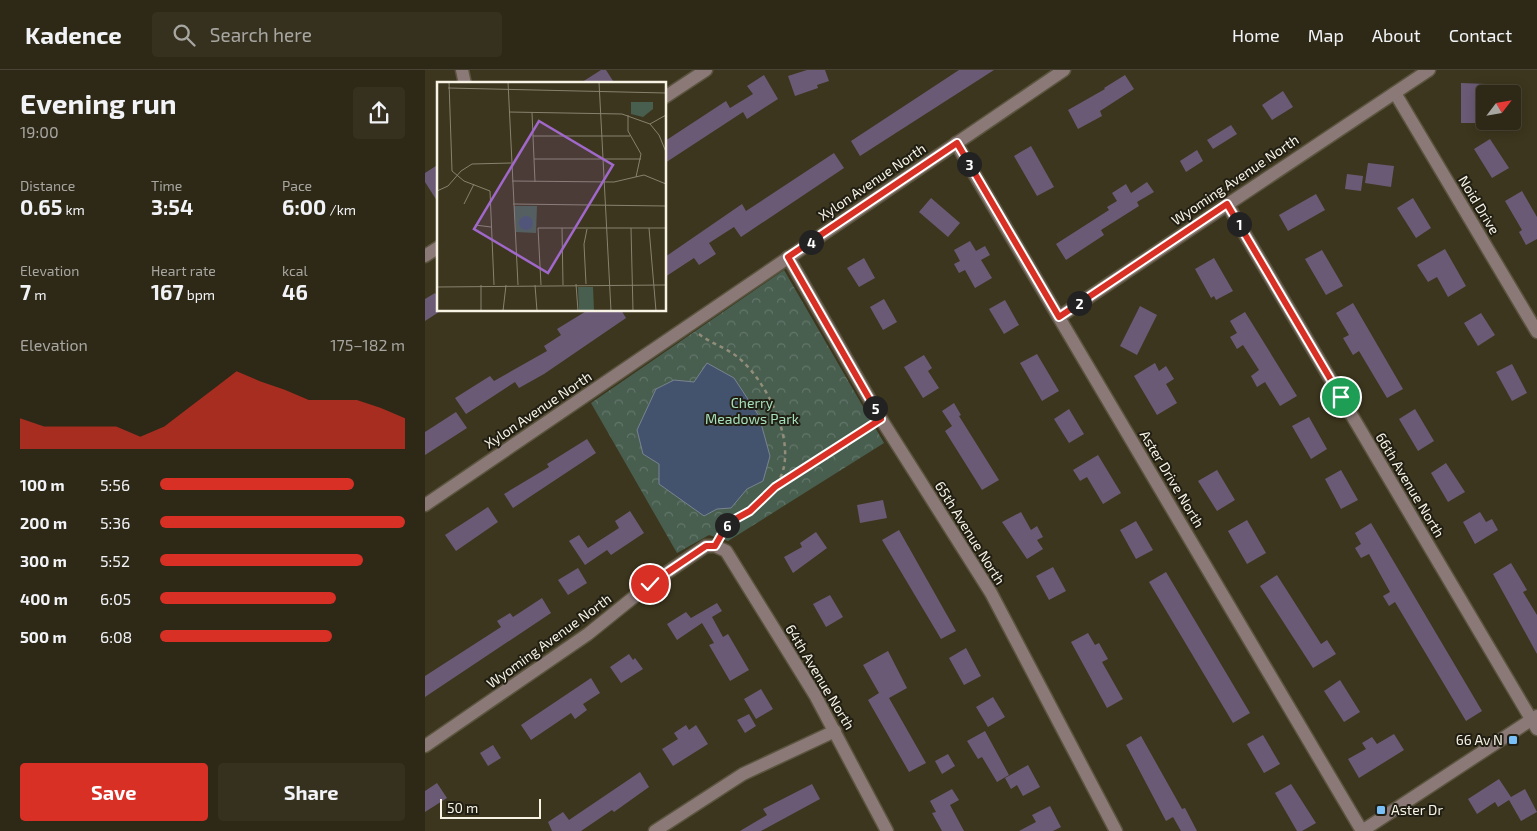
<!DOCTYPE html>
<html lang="en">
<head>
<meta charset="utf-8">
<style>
  :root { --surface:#2e2816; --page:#36301f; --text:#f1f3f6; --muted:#a7a6a1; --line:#494435; --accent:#d93025 }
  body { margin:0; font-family:"Exo 2",sans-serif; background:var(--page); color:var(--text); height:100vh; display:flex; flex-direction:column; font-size:19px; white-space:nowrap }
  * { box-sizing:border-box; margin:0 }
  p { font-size:16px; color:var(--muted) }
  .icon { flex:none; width:28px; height:28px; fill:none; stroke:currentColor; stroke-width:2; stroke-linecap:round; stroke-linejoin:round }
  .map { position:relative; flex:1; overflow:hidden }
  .sheet { display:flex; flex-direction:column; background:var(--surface); width:425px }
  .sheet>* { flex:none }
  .needle { width:32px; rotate:59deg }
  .buttons { position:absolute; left:1051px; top:15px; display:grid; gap:10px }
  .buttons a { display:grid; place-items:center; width:45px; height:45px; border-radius:5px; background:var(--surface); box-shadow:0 2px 12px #0003,0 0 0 1px var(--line); font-size:25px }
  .scale { position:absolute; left:15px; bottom:12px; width:101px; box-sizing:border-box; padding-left:5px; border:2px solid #f7f3e5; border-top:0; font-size:14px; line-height:18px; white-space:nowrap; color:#f7f3e5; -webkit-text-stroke:4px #211e13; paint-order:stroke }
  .pin { position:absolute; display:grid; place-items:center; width:42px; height:42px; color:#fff; margin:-21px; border:2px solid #fff; border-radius:50%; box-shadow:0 1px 5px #0007 }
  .km { position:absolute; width:25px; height:25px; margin:-12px; border-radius:50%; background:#222; color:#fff; font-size:14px; line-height:25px; text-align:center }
  .round { display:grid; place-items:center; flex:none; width:52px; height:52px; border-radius:5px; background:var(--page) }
  .summary { display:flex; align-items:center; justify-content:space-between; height:85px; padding:0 20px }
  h1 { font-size:28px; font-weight:700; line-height:38px }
  .stats { display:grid; grid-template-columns:repeat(3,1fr); gap:8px; height:85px; padding:5px 20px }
  .stats div { display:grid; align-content:center }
  .stats b { font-size:21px; font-weight:700 }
  .stats small { font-size:14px; font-weight:400 }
  .stats p { font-size:14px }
  .chart { height:140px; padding:10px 20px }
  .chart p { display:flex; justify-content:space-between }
  .chart svg { width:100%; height:90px; margin-top:5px; fill:var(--accent); opacity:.7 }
  .primary-button { display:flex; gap:10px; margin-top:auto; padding:10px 20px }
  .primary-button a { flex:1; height:58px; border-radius:5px; background:var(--accent); color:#fff; font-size:20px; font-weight:700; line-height:58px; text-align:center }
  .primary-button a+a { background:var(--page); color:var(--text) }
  ul { padding:0 20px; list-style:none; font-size:16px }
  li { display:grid; grid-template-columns:80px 60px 1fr; align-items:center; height:38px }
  li i { height:12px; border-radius:6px; background:var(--accent) }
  header { display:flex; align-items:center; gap:30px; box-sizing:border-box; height:70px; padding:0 25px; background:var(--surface); border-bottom:1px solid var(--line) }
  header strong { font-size:24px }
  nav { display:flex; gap:28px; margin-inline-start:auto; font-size:18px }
  .search { width:350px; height:45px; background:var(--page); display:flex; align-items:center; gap:12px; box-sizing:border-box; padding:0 18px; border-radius:5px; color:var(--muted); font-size:19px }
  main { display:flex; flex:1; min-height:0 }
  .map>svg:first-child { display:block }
  .park { fill:url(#park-crowns) }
  .water { fill:#44536d; stroke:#7a8391 }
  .building { fill:#6b5a75 }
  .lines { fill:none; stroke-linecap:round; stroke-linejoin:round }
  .minor-casing { stroke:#5b543e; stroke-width:15 }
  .path { stroke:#928d79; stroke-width:2.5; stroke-dasharray:4 4; stroke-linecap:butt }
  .minor { stroke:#8a7977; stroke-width:12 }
  .route-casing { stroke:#fff; stroke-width:10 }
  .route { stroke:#d93025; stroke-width:6 }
  .poi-dot { fill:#79bff8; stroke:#211e13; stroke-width:2 }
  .labels { text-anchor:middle; stroke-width:4; stroke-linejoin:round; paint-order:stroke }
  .street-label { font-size:14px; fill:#f7f3e5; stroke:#211e13 }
  .park-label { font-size:14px; fill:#a6e0bb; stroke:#211e13 }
  .poi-label { font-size:14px; fill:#f7f3e5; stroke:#211e13; text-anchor:end }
  .inset-road { fill:none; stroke:#87826e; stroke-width:1 }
  .view { fill:#a068ca; fill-opacity:0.15; stroke:#a068ca; stroke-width:2.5 }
  .inset-edge { fill:none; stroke:#f7f3e5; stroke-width:2.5 }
</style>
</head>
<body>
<header>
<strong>Kadence</strong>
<div class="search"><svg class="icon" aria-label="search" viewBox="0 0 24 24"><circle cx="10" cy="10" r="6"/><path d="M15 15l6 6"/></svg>Search here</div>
<nav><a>Home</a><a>Map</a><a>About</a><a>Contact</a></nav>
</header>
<main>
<section class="sheet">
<div class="summary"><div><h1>Evening run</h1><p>19:00</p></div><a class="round"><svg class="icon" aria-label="share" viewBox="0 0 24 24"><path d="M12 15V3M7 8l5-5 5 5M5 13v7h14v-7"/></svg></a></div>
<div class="stats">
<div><p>Distance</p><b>0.65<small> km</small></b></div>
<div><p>Time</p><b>3:54</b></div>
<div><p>Pace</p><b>6:00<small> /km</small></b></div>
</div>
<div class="stats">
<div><p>Elevation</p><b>7<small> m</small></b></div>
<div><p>Heart rate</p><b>167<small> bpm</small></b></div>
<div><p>kcal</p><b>46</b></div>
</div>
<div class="chart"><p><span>Elevation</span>175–182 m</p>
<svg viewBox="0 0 160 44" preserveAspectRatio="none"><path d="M0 44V29L10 33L20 33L30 33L40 33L50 38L60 33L70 24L80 15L90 6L100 11L110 15L120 20L130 20L140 20L150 24L160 29V44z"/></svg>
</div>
<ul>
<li><b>100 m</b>5:56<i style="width:79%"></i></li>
<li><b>200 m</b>5:36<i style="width:100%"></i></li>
<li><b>300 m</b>5:52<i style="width:83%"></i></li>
<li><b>400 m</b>6:05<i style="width:72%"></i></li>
<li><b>500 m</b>6:08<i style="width:70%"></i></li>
</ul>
<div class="primary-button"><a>Save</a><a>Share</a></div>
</section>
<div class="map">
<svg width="1112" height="761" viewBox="0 0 1112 761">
  <defs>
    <pattern id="park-crowns" width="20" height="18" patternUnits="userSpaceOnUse" patternTransform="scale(1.25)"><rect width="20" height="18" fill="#485f50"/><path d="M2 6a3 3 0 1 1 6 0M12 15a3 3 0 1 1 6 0" fill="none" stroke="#637669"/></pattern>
  </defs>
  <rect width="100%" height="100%" fill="#3d361e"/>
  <path class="park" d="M359,200L459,373L303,471L284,465L252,483L166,333Z"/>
  <path class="water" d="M282,293L309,308L334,346L345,386L338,411L322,419L306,438L292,439L279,446L234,414V394L218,384L212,360L231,319L249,310L269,312Z"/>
  <g class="building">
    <path d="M176,0H181L190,14H154Z"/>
    <path d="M382,0H400L404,11L392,15L393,18L370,26L363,6Z"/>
    <path d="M534,0H569L435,86L426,71Z"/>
    <path d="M339,5L353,29L322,49L318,42L240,93V71L301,31L305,38L328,24L322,16Z"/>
    <path d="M700,5L709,19L675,41L677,46L653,59L643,40L680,19L679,18Z"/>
    <path d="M1036,13L1062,14L1060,32L1053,31V53H1036Z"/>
    <path d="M858,21L868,37L847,50L837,35Z"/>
    <path d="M806,55L812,64L788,79L782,70Z"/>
    <path d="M1065,69L1084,98L1067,108L1049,79Z"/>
    <path d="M606,76L629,117L612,126L589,86Z"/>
    <path d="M772,80L778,91L761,102L755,91Z"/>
    <path d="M409,83L419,98L316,167L309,157L284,173L291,184L274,195L269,188L240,207V187L317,134L321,141Z"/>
    <path d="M943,93L969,96L966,117L940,113Z"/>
    <path d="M14,94V134L0,112V103Z"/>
    <path d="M922,104L938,106L936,121L920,119Z"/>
    <path d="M722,112L729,122L712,132L714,136L676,160L679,165L641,190L631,174L684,140L682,137L692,131L687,123L701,114L706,123Z"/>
    <path d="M1097,121L1112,147V169L1101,175L1094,162L1097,160L1080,131Z"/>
    <path d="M891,124L900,140L863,161L854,145Z"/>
    <path d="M506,128L535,153L523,167L494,142Z"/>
    <path d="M988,128L1006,158L991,168L972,138Z"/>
    <path d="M545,171L551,181L560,176L565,185L556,190L567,208L550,218L540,200L534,203L529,194L535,191L529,180Z"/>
    <path d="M1020,179L1041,216L1023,227L1012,207L1003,212L992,195Z"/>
    <path d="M897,180L918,216L901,225L880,189Z"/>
    <path d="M439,188L450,208L434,217L422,198Z"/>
    <path d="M789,188L808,221L791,230L789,226L786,228L770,199Z"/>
    <path d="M10,223L14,229V242L0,251V229Z"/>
    <path d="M459,229L472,252L458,260L445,237Z"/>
    <path d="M580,230L594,255L579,264L564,239Z"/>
    <path d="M928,233L978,319L962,328L934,281L928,285L918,268L924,265L911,243Z"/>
    <path d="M715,236L732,245L712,285L695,276Z"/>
    <path d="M163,240H196L201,248L119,304L94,318L90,312L41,344L30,328L65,306L69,311L122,281L119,276L136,265L132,259Z"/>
    <path d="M820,242L872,326L855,336L840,312L832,317L826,306L834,300L818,275L812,279L805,267L812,263L805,251Z"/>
    <path d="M1056,243L1070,265L1053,276L1039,253Z"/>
    <path d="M612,284L634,321L617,331L595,293Z"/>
    <path d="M499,285L507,298L503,301L514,318L498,328L479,297Z"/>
    <path d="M730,293L734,301L741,296L749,309L741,314L752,333L732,345L709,306Z"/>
    <path d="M1087,294L1102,323L1087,331L1071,302Z"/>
    <path d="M529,333L536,345L534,346L574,410L557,420L520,361L527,356L517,341Z"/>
    <path d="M644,339L659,364L644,373L629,349Z"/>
    <path d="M990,339L1009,371L993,381L974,349Z"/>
    <path d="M31,342L42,358L0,385V362Z"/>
    <path d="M884,347L902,379L886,389L867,356Z"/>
    <path d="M162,369L171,383L88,438L79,424L124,397L122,394Z"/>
    <path d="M673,385L696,423L678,434L662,407L655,411L648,400Z"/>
    <path d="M1021,393L1040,422L1023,432L1006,403Z"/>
    <path d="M792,400L810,430L792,441L773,411Z"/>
    <path d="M916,400L933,430L916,439L900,409Z"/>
    <path d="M458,430L462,448L435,453L432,435Z"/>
    <path d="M63,437L73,452L31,481L20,465Z"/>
    <path d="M205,441L219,463L186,485L182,480L160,495L144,471L154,465L163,478L194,458L190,451Z"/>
    <path d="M596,442L606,460L612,456L618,467L612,470L618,479L602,489L577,452Z"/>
    <path d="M1055,442L1061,452L1067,449L1073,460L1050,474L1038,452Z"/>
    <path d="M822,450L841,483L822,494L803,461Z"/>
    <path d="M711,451L728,480L711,489L695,460Z"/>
    <path d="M946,453L1057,641L1041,651L970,532L964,536L958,526L965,522L944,484L936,488L930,478L936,474L930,463Z"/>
    <path d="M474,460L531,561L516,569L457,470Z"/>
    <path d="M391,462L402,478L368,503L359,487L377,477L375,473Z"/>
    <path d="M1086,493L1102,520L1098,522L1112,545V584L1068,504Z"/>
    <path d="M628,497L641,521L624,530L611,506Z"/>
    <path d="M153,498L162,513L143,525L133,510Z"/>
    <path d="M741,502L825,643L808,653L724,512Z"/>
    <path d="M852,505L896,574L902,570L911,584L888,598L835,516Z"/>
    <path d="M405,525L418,547L401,557L388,534Z"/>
    <path d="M117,528L126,543L0,627V606L76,557L72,551L85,543L88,547Z"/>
    <path d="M292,533L297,541L287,547L298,567L303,564L324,600L305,611L284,575L289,573L277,553L252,570L242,554L261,542L266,548Z"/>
    <path d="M663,563L670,575L674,573L683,589L677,592L698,629L682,638L646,572Z"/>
    <path d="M541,578L556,606L539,615L524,588Z"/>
    <path d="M463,581L482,618L464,628L501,693L484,702L443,630L454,623L438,595Z"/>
    <path d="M204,584L208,590L210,588L218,599L196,613L185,597Z"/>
    <path d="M166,608L175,623L158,634L162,640L150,649L146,643L106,670L96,655Z"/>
    <path d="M915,610L935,642L919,652L899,621Z"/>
    <path d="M336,619L348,639L331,649L319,629Z"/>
    <path d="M568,627L580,647L563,657L551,637Z"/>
    <path d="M324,644L331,656L320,663L312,650Z"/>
    <path d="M261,655L264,660L271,655L283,674L248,696L237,679L253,669L249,663Z"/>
    <path d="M560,661L584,705L572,712L557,687L553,689L542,671Z"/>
    <path d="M969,664L979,680L934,708L923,689L941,679L937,673L947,667L952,674Z"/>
    <path d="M838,665L855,694L839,703L822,674Z"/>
    <path d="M716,666L757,739L760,738L772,761H756L748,747L741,751L701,675Z"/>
    <path d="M68,675L76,688L63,696L55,683Z"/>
    <path d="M523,684L530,696L517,704L510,691Z"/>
    <path d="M603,695L615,717L598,726L592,715L586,719L580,708Z"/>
    <path d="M215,702L224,717L189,742L187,740L156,761H127L123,752L138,742L144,750Z"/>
    <path d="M1074,709L1086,727L1100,719L1112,742L1096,751L1084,730L1073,737L1070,732L1052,744L1043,729Z"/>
    <path d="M12,713L22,728L0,742V721Z"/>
    <path d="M387,714L395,729L336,761H315L342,745L338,739Z"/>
    <path d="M866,714L891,753L877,761H872L850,723Z"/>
    <path d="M527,719L534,730L525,735L539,761H517L507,743L511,742L505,731Z"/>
    <path d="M625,736L636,757L628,761H594L611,752L607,745Z"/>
  </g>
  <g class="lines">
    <defs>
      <g id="minor">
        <path d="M37,0L40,14"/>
        <path d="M970,23L1112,262"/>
        <path d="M240,27L281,0"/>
        <path d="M531,73L937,761"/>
        <path d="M802,134L1112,659"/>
        <path d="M0,186L14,177"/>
        <path d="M363,187L456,349L566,523L691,761"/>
        <path d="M634,247L1004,0"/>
        <path d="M0,435L639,0"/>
        <path d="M0,676L163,564L225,514L281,476H290L301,481L390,625L462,761"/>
        <path d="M230,761L318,704L410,661"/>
        <path d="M937,761L1112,646"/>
      </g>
    </defs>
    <use href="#minor" class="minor-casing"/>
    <g class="path">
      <path d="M274,264C284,272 296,276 307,283C340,304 379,381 350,416C346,422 328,438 323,442C317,446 308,448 303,453C300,456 298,462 295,466"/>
      <path d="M351,416L446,356"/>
    </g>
    <use href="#minor" class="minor"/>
  </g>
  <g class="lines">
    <defs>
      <path id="route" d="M225,514L281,476H290L303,453L325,441L350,417L456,349L363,187L532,73L634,247L802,134L916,327"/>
    </defs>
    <use href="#route" class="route-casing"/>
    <use href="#route" class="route"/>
  </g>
  <g class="poi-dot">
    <rect x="1083" y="665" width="10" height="10" rx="2.5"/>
    <rect x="951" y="735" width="10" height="10" rx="2.5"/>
  </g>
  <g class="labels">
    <g class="street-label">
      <text transform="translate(810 110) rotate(-34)" y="5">Wyoming Avenue North</text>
      <text transform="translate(447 112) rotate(-34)" y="5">Xylon Avenue North</text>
      <text transform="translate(1054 135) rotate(59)" y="5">Noid Drive</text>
      <text transform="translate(113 340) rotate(-34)" y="5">Xylon Avenue North</text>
      <text transform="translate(747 409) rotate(59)" y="5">Aster Drive North</text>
      <text transform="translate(985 415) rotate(59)" y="5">66th Avenue North</text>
      <text transform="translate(545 463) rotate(58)" y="5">65th Avenue North</text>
      <text transform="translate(124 571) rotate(-36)" y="5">Wyoming Avenue North</text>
      <text transform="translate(395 607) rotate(59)" y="5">64th Avenue North</text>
    </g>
    <g class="park-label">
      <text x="327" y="338">Cherry<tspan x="327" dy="16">Meadows Park</tspan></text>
    </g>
    <g class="poi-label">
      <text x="1078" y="675">66 Av N</text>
      <text x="966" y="745" text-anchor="start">Aster Dr</text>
    </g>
  </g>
  <g transform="translate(12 12)">
    <rect width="229" height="229" fill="#3d361e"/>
    <path d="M194,20H216V27L206,35L194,32ZM77,124H100L99,151L79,150ZM141,205H156L157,229H142Z" fill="#485f50"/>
    <path d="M82 141a7 7 0 1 1 14 0a7 7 0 1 1-14 0Z" fill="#44536d"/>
    <path class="inset-road" d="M12,0L15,89L27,99L53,109L57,203M71,0L81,203M162,0L174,229M11,6L229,11M72,30L185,32L213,42L229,33M95,31L98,100M191,33V49L204,72L199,95M213,42L222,53L229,70M96,54H193M97,77H204M75,99L177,100L207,93L229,102M0,109L11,104L24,89L35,82L74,81M27,122L37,102M76,122L229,124M38,143L54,145M125,146L126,203M194,146L196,229M212,146L219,229M139,202L141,229M149,202L147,162L150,147M44,203V229M98,203L100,229M104,203L101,146H229M0,205L229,203M66,229L69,203"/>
    <path class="view" d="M102,39L176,83L111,191L37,147Z"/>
    <rect width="229" height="229" class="inset-edge"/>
  </g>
</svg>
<div class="buttons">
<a><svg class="needle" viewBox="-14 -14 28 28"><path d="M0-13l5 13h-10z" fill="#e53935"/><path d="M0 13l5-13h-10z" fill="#a7a6a1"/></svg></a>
</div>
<div class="scale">50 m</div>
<div class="pin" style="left:916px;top:327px;background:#1e9e55"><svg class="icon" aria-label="arrive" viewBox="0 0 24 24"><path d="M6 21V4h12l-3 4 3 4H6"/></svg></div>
<div class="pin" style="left:225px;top:514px;background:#d93025"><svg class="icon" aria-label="check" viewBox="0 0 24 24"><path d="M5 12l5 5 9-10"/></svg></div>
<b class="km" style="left:814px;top:154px">1</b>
<b class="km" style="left:654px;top:233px">2</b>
<b class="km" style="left:544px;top:94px">3</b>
<b class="km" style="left:386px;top:172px">4</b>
<b class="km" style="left:450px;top:338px">5</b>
<b class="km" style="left:302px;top:455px">6</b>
</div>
</main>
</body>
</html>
